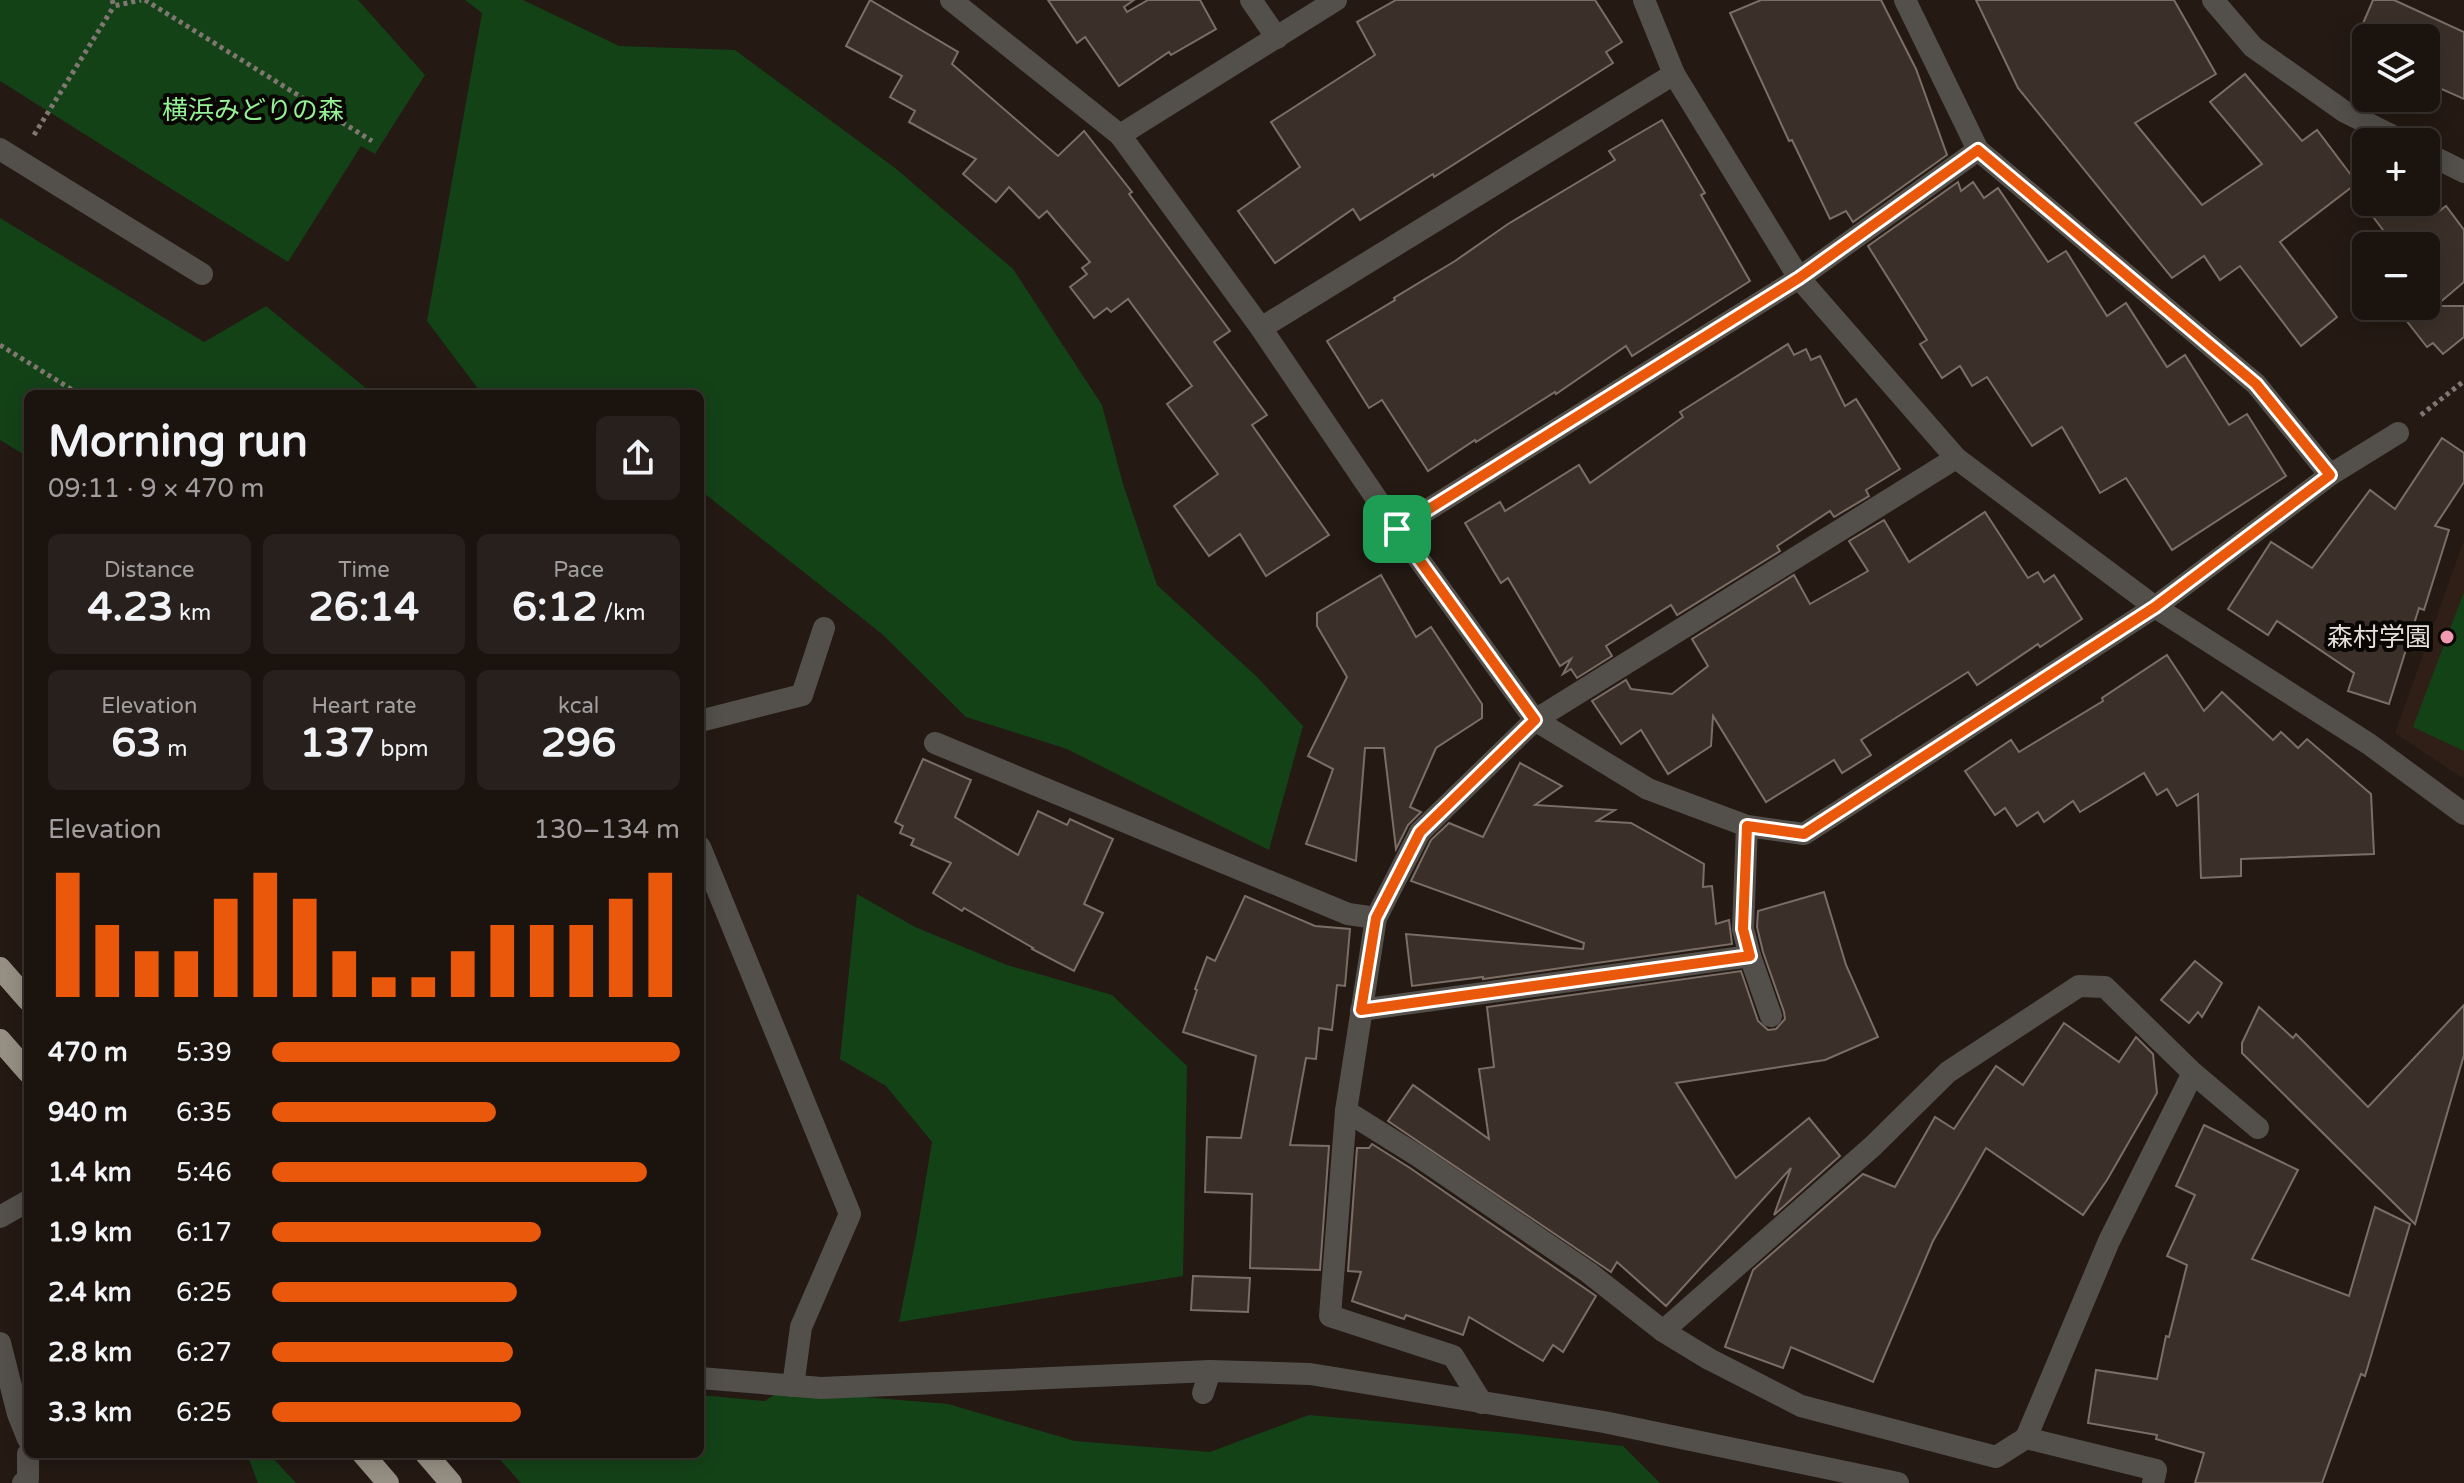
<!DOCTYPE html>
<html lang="en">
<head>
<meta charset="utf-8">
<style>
  :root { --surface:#1b130e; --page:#28201c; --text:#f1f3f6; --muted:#a09e9e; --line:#39322e; --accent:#ea580c }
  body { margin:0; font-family:"Varela Round","Noto Sans JP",sans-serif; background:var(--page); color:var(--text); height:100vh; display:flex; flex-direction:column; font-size:30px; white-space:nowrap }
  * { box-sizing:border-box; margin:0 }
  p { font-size:26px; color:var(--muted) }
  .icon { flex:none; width:44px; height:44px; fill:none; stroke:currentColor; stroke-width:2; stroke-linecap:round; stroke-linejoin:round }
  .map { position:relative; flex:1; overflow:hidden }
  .details { position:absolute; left:24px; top:390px; width:680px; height:1068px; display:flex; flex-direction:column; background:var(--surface); border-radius:12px; box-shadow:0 4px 20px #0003,0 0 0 2px var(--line) }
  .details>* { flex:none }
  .controls { position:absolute; left:2352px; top:24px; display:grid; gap:16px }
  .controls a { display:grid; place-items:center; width:88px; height:88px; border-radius:12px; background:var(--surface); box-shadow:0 4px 20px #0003,0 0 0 2px var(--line); font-size:40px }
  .pin { position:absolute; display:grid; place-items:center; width:68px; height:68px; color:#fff; margin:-34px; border-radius:16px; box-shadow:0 4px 12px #0006 }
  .round { display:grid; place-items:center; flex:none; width:84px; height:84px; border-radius:12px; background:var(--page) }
  .headline { display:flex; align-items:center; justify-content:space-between; height:136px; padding:0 24px }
  h1 { font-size:44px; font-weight:800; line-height:60px }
  .figures { display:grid; grid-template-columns:repeat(3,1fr); gap:12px; height:136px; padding:8px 24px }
  .figures div { display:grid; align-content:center; border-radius:12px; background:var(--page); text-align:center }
  .figures b { font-size:40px; font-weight:800 }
  .figures small { font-size:22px; font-weight:400 }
  .figures p { font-size:22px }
  .chart { height:224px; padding:16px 24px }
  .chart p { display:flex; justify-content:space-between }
  .chart svg { width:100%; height:144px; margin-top:8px; stroke:var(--accent); stroke-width:6 }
  ul { padding:0 24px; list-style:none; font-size:26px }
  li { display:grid; grid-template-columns:128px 96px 1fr; align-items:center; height:60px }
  li i { height:20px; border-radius:10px; background:var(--accent) }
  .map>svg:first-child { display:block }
  .built { fill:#2f1f16 }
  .green { fill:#144217 }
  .building { fill:#3b3029; stroke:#7b6e66; stroke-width:2 }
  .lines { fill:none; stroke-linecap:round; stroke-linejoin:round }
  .path { stroke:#817772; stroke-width:5; stroke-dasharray:4 4; stroke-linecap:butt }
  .service { stroke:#53504b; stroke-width:22 }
  .minor { stroke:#53504b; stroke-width:22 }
  .tertiary { stroke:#53504b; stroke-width:22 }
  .trunk { stroke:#969084; stroke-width:22 }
  .route-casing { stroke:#fff; stroke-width:16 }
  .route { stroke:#ea580c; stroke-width:10 }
  .poi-dot { fill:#f19ab1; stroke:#090604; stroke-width:3 }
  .labels { text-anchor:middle; stroke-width:8; stroke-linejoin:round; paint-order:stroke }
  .park-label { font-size:26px; fill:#94f194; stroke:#090604 }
  .poi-label { font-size:26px; fill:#e5deda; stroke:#090604; text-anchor:end }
</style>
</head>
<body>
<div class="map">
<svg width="2464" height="1483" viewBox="0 0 2464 1483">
  <rect width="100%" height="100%" fill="#241913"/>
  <path class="built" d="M2464,540V779L2395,733Z"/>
  <g class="green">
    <path d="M0,0H358L425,75L375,154L361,146L288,262L0,81Z"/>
    <path d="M465,0H523L619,46L735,50L895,168L1013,269L1102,405L1123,484L1157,585L1257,677L1303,726L1269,850L1067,749L966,717L882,634L700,490V394H482L427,321L482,13Z"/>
    <path d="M0,218L204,342L266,306L373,394H28V457L0,440Z"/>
    <path d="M2464,592V751L2413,727Z"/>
    <path d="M857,894L915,927L1007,965L1112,995L1187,1066L1183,1276L899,1322L916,1238L932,1142L886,1086L840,1059Z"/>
    <path d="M781,1390L948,1404L1075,1441L1210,1452L1309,1415L1510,1433L1623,1446L1660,1483H521L495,1454H700V1395L765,1401Z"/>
    <path d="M247,1454H269L296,1483H258Z"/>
  </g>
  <g class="building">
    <path d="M870,0L958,52L952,64L1058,156L1084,131L1132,192L1129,194L1230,331L1214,342L1267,415L1252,425L1329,535L1266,576L1240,534L1209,556L1174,506L1218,474L1167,404L1192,386L1128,299L1111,312L1107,308L1094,318L1070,287L1087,274L1082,268L1090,262L1047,211L1039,218L1009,187L996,202L963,174L976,159L909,122L915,111L890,97L902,76L846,46Z"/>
    <path d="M1048,0H1134L1124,7L1127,12L1148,0H1200L1216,29L1171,55L1169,52L1119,86L1085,37L1077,43Z"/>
    <path d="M1396,0H1595L1622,42L1606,52L1613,63L1434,177L1433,174L1360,220L1353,209L1275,263L1238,211L1300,167L1271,122L1375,55L1357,22Z"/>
    <path d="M1761,0H1881L1916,69L1947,155L1853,222L1846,211L1830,219L1792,140L1789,141L1730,13Z"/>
    <path d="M1976,0H2174L2216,74L2135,123L2202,205L2262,164L2210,102L2245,74L2302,141L2317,130L2357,183L2280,242L2337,317L2301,346L2240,266L2220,280L2204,256L2172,278L2018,88Z"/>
    <path d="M2373,0H2394L2464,32V99L2426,82V38H2366V55L2352,49Z"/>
    <path d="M1662,120L1705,193L1701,195L1750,281L1632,356L1626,346L1556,394L1555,392L1476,442L1475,440L1428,471L1382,400L1369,408L1327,341L1395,300L1394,298L1455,261L1508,224L1615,160L1609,151Z"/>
    <path d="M1958,182L1961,191L1973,182L1984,198L1998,188L2048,262L2066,251L2107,316L2126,303L2167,367L2185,355L2229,425L2247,414L2286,476L2172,550L2126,478L2100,493L2062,427L2032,446L1987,377L1972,386L1960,366L1942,378L1920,344L1927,340L1868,246Z"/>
    <path d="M2362,202H2431L2438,212L2446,206L2464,230V282L2438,304L2426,288V246H2395Z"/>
    <path d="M2395,306H2464V337L2443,354L2433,343L2427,347Z"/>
    <path d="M1788,344L1794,355L1806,349L1811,360L1820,356L1845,406L1856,399L1900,469L1866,490L1869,496L1834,517L1830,511L1777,546L1780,551L1677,615L1671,605L1606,646L1612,656L1577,678L1571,669L1563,674L1571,659L1560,666L1508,578L1501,583L1465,523L1500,502L1505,511L1579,465L1590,483L1683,417L1680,412Z"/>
    <path d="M2442,438L2464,453V482L2435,526L2449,530L2424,610L2419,608L2389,704L2348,691L2354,673L2277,621L2268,635L2228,609L2271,542L2312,568L2370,490L2395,509Z"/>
    <path d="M1985,512L2028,578L2038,572L2044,582L2054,575L2082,619L2040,647L2038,644L1977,685L1968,672L1861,740L1871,755L1842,773L1834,760L1766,802L1713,716L1711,746L1668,774L1641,730L1621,744L1592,701L1626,680L1631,689L1672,694L1708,666L1692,639L1794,575L1810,604L1868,571L1849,541L1884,520L1909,562Z"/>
    <path d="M1381,575L1416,637L1431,627L1482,704V718L1436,748L1410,807L1421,812L1408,825L1396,849L1384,748H1365L1356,861L1306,844L1333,769L1308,756L1347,677L1317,626V613Z"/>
    <path d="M2167,655L2204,711L2222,692L2273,740L2281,732L2298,748L2307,739L2371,794L2374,854L2241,859V876L2201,878L2198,794L2177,806L2167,789L2157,795L2144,773L2080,812L2073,801L2044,822L2038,812L2017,826L2005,808L1995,815L1965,771L2011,740L2019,752L2103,701L2102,698Z"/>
    <path d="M923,759L971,780L955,817L1018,855L1038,811L1067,825L1070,819L1113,839L1084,904L1103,913L1074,971L1032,949L1033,948L964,908L962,911L933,893L951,863L911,845L914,839L900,833L903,826L895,822Z"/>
    <path d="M1520,763L1562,786L1535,805L1615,810L1597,821L1631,823L1704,864L1703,887L1712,886L1716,924L1729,920L1732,944L1483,979V977L1412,986L1406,934L1583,949L1584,943L1411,881L1431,840L1449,823L1483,837Z"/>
    <path d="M1824,892L1846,965L1878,1037L1825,1060L1676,1083L1736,1178L1809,1118L1840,1156L1774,1215L1791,1168L1666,1306L1617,1262L1611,1272L1388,1121L1413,1085L1489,1139L1479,1069L1494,1067L1487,1007L1741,971L1758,1021L1768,1030L1776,1029L1785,1019L1784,1012L1763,952L1757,927L1758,911Z"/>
    <path d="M1245,896L1315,926L1350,929L1345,986L1337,985L1332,1030L1319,1028L1316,1059L1306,1058L1290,1145L1329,1146L1320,1270L1250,1268L1252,1194L1205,1192L1207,1137L1241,1138L1256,1056L1183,1032L1197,990L1195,989L1207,957L1215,961Z"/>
    <path d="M2195,961L2222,983L2202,1017L2198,1012L2189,1023L2161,1000Z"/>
    <path d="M2464,1005V1055L2415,1224L2242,1053V1043L2259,1007L2293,1038L2296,1034L2368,1107Z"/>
    <path d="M2064,1023L2119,1062L2136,1037L2153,1054L2157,1093L2107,1180L2083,1215L1986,1148L1933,1241L1873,1382L1791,1347L1783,1368L1725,1347L1753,1270L1863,1174L1895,1187L1935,1117L1954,1129L1996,1066L2023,1085Z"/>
    <path d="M2204,1125L2298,1170L2252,1259L2349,1296L2375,1207L2410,1224L2365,1376L2361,1374L2322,1483H2195L2204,1453L2156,1439L2157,1435L2088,1423L2096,1370L2157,1379L2166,1336L2169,1337L2187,1265L2167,1256L2195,1195L2176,1186Z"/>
    <path d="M1372,1144L1410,1168L1596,1296L1563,1352L1553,1345L1543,1361L1469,1317L1463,1335L1406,1315L1404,1319L1352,1301L1361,1272L1348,1271L1357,1148H1369Z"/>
    <path d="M1193,1276L1250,1278L1248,1312L1191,1310Z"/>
  </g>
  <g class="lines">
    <g class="path">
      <path d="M112,0L114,6L141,0"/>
      <path d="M145,0L372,141"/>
      <path d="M34,135L114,6"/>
      <path d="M0,345L79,394"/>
      <path d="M2421,415L2464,381"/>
    </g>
    <g class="service">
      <path d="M0,149L202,274"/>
      <path d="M700,721L802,695L824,628"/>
      <path d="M935,743L1348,914L1376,918"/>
      <path d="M700,847L850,1214L801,1327L793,1386"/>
      <path d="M1750,956L1771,1016"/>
      <path d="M0,1217L28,1201"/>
      <path d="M0,1343L18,1414L28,1439"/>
      <path d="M1203,1393L1210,1371"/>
      <path d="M23,1483L28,1479V1454"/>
    </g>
    <g class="minor">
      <path d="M951,0L1120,135L1261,328L1397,529L1535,720L1648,789L1747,826L1804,834L2155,607L2330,475L2398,433"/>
      <path d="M1251,0L1277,38"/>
      <path d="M1644,0L1674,74L1799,278L1956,458L2155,607L2369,744L2464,814"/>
      <path d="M1905,0L1978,150L2256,384L2330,475"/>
      <path d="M2213,0L2253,47L2345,112L2405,142"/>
      <path d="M1120,135L1336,0"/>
      <path d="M2426,153L2464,172"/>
      <path d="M1261,328L1674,74"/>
      <path d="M1397,529L1799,278L1978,150"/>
      <path d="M1361,1010L1750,956L1743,929L1747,826"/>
      <path d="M1346,1111L1418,1156L1588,1272L1663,1331L1709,1359L1801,1406L1996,1457L2026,1438"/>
      <path d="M1663,1331L1873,1146L1948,1072L2079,986L2105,987L2193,1073L2258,1128"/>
      <path d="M1482,1403L1453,1356L1330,1316L1346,1111L1376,918L1420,832L1535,720L1956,458"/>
      <path d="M2153,1483L2156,1470L2026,1438L2109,1241L2193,1073"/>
    </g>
    <path class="tertiary" d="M700,1378L821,1388L1210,1371L1310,1374L1604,1422L1898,1483"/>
    <g class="trunk">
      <path d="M0,968L28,1000"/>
      <path d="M0,1040L28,1072"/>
      <path d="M363,1454L388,1483"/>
      <path d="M426,1454L451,1483"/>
    </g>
  </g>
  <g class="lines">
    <defs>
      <path id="route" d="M1978,150L2256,384L2330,475L2155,607L1804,834L1747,826L1743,929L1750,956L1361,1010L1376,918L1420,832L1535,720L1397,529L1799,278Z"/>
    </defs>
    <use href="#route" class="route-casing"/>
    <use href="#route" class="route"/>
  </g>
  <circle class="poi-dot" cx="2447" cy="637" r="8"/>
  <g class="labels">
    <g class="park-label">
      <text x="253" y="119">横浜みどりの森</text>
    </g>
    <g class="poi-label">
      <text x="2431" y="646">森村学園</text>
    </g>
  </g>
</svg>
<div class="controls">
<a><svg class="icon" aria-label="layers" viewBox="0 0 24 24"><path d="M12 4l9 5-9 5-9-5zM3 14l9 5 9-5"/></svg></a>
<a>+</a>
<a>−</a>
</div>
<div class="pin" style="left:1397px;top:529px;background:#1e9e55"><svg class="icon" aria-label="arrive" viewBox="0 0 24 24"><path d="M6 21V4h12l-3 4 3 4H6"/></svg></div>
<section class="details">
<div class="headline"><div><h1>Morning run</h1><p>09:11 · 9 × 470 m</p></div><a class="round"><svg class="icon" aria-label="share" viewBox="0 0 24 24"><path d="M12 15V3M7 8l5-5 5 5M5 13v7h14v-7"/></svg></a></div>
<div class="figures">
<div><p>Distance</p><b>4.23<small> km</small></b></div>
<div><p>Time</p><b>26:14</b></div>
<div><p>Pace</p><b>6:12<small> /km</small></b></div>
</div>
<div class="figures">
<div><p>Elevation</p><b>63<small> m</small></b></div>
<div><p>Heart rate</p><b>137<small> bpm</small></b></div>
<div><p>kcal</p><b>296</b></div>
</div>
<div class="chart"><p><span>Elevation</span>130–134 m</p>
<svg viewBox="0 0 160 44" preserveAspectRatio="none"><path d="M5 44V6M15 44V22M25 44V30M35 44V30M45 44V14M55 44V6M65 44V14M75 44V30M85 44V38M95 44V38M105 44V30M115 44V22M125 44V22M135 44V22M145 44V14M155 44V6"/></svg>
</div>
<ul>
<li><b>470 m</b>5:39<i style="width:100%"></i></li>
<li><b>940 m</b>6:35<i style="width:55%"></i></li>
<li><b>1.4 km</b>5:46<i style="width:92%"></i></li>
<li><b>1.9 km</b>6:17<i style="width:66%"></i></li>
<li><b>2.4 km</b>6:25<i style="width:60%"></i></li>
<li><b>2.8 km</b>6:27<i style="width:59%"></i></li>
<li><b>3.3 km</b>6:25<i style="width:61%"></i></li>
</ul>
</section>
</div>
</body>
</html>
